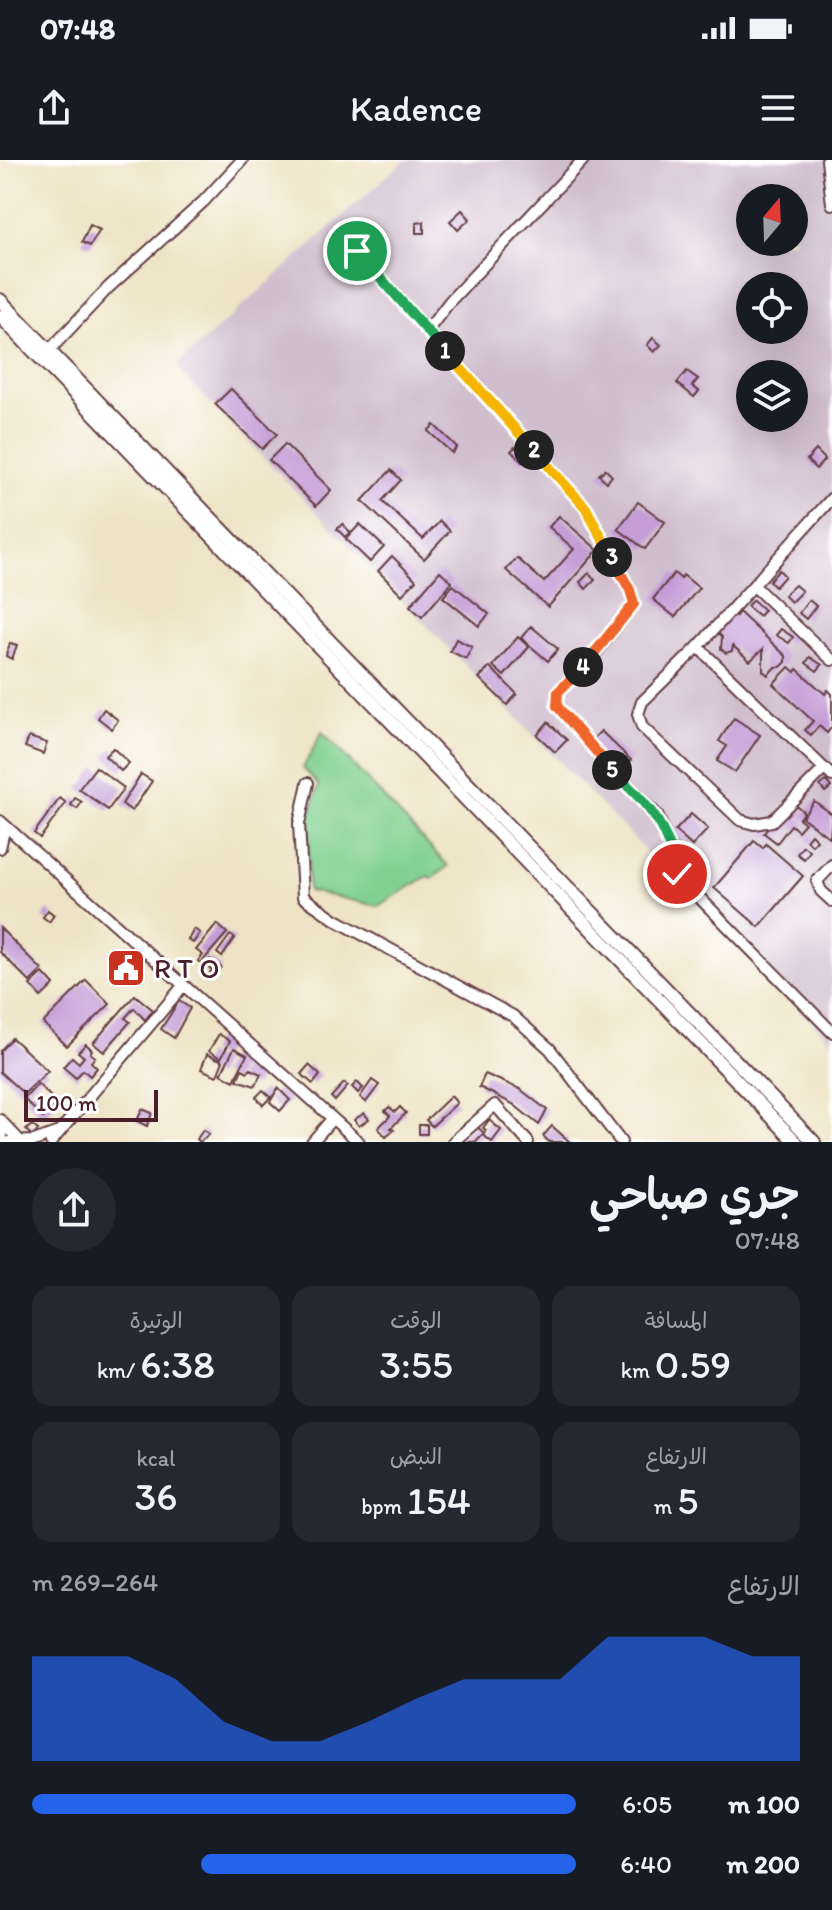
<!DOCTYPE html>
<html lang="ar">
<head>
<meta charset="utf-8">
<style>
  :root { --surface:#171b24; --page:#242831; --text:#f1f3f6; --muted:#9ea1a6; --accent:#2563eb }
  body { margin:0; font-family:Itim,"Playpen Sans Arabic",sans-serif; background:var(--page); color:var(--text); direction:rtl; height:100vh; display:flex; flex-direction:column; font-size:30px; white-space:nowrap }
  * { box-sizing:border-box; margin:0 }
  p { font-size:26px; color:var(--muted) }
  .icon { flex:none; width:44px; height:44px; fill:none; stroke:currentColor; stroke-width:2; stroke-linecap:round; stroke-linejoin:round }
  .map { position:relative; height:982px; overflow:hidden; direction:ltr }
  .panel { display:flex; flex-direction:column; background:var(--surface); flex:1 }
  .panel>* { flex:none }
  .needle { width:52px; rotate:19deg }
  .buttons { position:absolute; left:736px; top:24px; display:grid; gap:16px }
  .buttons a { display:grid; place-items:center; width:72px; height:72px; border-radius:50%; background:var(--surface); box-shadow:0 8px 32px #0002; font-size:40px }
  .scale { position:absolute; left:24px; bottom:20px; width:134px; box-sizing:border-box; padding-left:8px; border:4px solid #4a1f2b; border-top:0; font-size:22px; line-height:28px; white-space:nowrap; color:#4a1f2b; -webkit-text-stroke:6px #fff; paint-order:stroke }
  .pin { position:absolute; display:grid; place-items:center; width:68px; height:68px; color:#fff; margin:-34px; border:4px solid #fff; border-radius:50%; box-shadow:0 2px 8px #0007 }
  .km { position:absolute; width:40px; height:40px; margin:-20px; border-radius:50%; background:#222; color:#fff; font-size:22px; line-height:40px; text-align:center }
  .round { display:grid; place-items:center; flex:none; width:84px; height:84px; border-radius:42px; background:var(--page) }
  .summary { display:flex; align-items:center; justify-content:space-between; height:136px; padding:0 32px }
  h1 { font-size:44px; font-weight:600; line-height:60px }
  .stats { display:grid; grid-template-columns:repeat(3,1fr); gap:12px; height:136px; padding:8px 32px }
  .stats div { display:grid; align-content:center; border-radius:20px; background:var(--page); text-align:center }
  .stats b { font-size:40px; font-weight:600 }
  .stats small { font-size:22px; font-weight:400 }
  .stats p { font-size:22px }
  .chart { height:224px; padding:16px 32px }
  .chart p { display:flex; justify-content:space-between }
  .chart svg { width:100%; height:144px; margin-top:8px; fill:var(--accent); opacity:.7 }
  ul { padding:0 32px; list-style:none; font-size:26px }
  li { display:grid; grid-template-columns:128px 96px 1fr; align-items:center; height:60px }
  li i { height:20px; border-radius:10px; background:var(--accent) }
  .status { display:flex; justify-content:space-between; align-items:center; height:56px; padding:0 40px; background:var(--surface); direction:ltr }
  .status svg { height:22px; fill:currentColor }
  header { display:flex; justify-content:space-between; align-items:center; height:104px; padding:0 32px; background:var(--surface); font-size:36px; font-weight:600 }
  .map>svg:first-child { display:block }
  .industrial { fill:#d0bdcd; fill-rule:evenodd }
  .green { fill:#80d090; stroke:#65785e; stroke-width:2 }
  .building { fill:#c49dd7 }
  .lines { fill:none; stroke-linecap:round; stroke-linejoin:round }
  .minor-casing { stroke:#633c42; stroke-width:14 }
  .major-casing { stroke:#633c42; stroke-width:16 }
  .minor { stroke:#fff; stroke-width:10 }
  .major { stroke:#fff; stroke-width:12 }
  .split-1-casing { stroke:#fff; stroke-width:16 }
  .split-2-casing { stroke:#fff; stroke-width:16 }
  .split-3-casing { stroke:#fff; stroke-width:16 }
  .split-4-casing { stroke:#fff; stroke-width:16 }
  .split-5-casing { stroke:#fff; stroke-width:16 }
  .split-6-casing { stroke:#fff; stroke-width:16 }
  .split-1 { stroke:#22a559; stroke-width:10 }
  .split-2 { stroke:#f5b400; stroke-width:10 }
  .split-3 { stroke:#f5b400; stroke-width:10 }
  .split-4 { stroke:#f0652b; stroke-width:10 }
  .split-5 { stroke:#f0652b; stroke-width:10 }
  .split-6 { stroke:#22a559; stroke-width:10 }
  .labels { text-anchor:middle; stroke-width:6; stroke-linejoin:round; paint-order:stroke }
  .poi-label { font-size:28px; fill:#4a1f2b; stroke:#fff; text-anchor:start }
</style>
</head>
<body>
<div class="status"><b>07:48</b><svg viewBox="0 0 49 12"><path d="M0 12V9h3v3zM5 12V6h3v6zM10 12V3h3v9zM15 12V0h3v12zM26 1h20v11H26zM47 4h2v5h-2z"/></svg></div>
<header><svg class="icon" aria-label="menu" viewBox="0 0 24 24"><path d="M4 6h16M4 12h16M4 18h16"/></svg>Kadence<svg class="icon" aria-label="share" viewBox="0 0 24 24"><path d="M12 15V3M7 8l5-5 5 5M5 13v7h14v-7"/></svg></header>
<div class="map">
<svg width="832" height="982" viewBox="0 0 832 982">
  <rect width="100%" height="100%" fill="#fff"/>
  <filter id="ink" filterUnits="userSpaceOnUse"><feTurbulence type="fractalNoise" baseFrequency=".0125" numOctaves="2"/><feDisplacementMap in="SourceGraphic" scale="16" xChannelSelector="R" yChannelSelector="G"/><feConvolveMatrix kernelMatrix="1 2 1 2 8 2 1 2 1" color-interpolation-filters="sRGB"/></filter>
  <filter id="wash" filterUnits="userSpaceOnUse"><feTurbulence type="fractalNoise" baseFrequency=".006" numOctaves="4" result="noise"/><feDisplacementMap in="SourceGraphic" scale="32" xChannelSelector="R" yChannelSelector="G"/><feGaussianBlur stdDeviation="1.8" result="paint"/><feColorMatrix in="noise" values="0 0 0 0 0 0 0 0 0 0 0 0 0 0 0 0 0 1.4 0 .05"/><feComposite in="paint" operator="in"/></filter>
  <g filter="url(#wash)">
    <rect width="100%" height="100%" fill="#eee3c4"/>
    <path class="industrial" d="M405,0H832V882L181,213L178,204ZM750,38H794V82H750ZM750,126H794V170H750ZM750,214H794V258H750Z"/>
    <path class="green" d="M322,572L448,706L432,719L428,716L378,746L308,731L309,659L319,625L303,608Z"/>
    <g id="blocks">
      <g class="building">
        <path d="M462,50L470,59L458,70L450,61Z"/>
        <path d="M424,62V73H416V63Z"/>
        <path d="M90,65L100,70L90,86L82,82Z"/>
        <path d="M653,178L661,185L654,192L647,185Z"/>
        <path d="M687,211L698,219L692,226L699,231L694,237L677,223Z"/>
        <path d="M231,229L277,274L262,289L215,244Z"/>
        <path d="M434,265L457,287L452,293L428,271Z"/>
        <path d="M285,284L331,330L316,346L269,300Z"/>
        <path d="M515,287L527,298L522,302L511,291Z"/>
        <path d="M816,290L825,299L816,309L807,300Z"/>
        <path d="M605,309L612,316L607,322L599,315Z"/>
        <path d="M391,310L401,320L382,341L423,379L440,361L450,371L424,399L362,341Z"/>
        <path d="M638,342L665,362L645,389L618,369Z"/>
        <path d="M559,356L598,390L548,447L506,410L517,398L544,422L574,389L549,367Z"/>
        <path d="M343,364L350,372L345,377L337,369Z"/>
        <path d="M360,364L384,387L370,402L346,379Z"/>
        <path d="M392,396L416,420L402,435L378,411Z"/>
        <path d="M779,410L785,416L775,427L769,421Z"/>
        <path d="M440,411L452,422L422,457L410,446Z"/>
        <path d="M589,413L595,420L586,429L580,422Z"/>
        <path d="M674,413L681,419L683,415L699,428L675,457L653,439Z"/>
        <path d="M453,425L489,454L479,466L443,437Z"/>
        <path d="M795,425L802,431L791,442L784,435Z"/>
        <path d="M753,440L764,450L759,456L747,446Z"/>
        <path d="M809,440L816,446L806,459L799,453Z"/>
        <path d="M729,450L736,456L739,452L786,496V502L781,507H775L768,515L763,511V489L750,501L733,486L732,491L726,493L721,489L722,477L712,468Z"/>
        <path d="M531,466L558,489L548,501L521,478Z"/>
        <path d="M781,469L793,477L789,483L776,475Z"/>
        <path d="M518,477L529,487L504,516L493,506Z"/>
        <path d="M456,479L472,487L466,499L450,491Z"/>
        <path d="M10,483L17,485L12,499L6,496Z"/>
        <path d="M810,497L822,505L817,511L806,503Z"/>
        <path d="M490,507L517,534L507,545L479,518Z"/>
        <path d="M789,507L795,512L797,509L825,534L828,530L832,534V567L827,573L819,566L811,575L805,570L813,561L773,524Z"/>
        <path d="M104,549L118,560L112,569L98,558Z"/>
        <path d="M734,558L760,575L735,612L717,601L727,586L719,581Z"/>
        <path d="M548,562L567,580L555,592L537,575Z"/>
        <path d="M601,571L631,600L619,612L589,583Z"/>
        <path d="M29,577L47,583L43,594L25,587Z"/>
        <path d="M113,588L129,603L121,611L105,596Z"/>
        <path d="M96,607L124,628L108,650L79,629Z"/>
        <path d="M141,614L152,621L132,651L122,644Z"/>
        <path d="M826,621L831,627L825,632L820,626Z"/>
        <path d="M60,638L66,643L40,678L34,673Z"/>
        <path d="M75,638L82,642L77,649L71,645Z"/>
        <path d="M791,641L804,652L799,658L805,663L798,671L791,665L777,683L764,673Z"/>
        <path d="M814,641L832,654L830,678L802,657Z"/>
        <path d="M691,654L708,669L692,686L675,671Z"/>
        <path d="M811,674L817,680L812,685L806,680Z"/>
        <path d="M754,681L763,688L766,684L803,716L759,767L714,728Z"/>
        <path d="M803,686L810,691L804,699L797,694Z"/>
        <path d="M48,750L54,755L49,762L43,757Z"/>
        <path d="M217,764L227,773L201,803L198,801L203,795L196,790Z"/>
        <path d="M0,768L42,810L30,822L0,792Z"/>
        <path d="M194,769L200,773L193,783L188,780Z"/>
        <path d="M230,775L235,778L222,797L217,793Z"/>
        <path d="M210,799L221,807L213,818L209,814L212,810L205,805Z"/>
        <path d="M43,813L54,825L41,837L30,825Z"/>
        <path d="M86,820L110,844L67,886L43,863Z"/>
        <path d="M135,835L153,850L145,860L134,848L125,858L130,862L104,892L93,883Z"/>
        <path d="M179,841L190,848L174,878L161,869Z"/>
        <path d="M219,874L230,881L221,898L209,891Z"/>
        <path d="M12,878L48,911L24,934L0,912V891Z"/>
        <path d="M86,884L92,890L90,893L95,897L91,902L97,908L90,916L83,910L76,918L63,907L72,897L79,903L84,897L78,892Z"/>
        <path d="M234,888L247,895L234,921L221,914Z"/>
        <path d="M207,894L223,901L217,916L201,909Z"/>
        <path d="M309,905L320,915L313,924L301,914Z"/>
        <path d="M242,909L248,912L250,909L261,914L255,926L237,920Z"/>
        <path d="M485,914L520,929L547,950L539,965L513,944L479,927Z"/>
        <path d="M372,920L379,925L366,942L360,937Z"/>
        <path d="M357,922L363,928L358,933L352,927Z"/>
        <path d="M344,923L348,926L335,941L331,937Z"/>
        <path d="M38,924L57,943L43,958L24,939Z"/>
        <path d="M278,928L290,940L280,951L270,942Z"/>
        <path d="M263,930L271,937L263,945L256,937Z"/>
        <path d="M451,936L457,943L432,966L426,960Z"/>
        <path d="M389,947L395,952L400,947L406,953L391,968L394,970L386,977L378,968L390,956L385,951Z"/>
        <path d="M142,949L152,953L147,966L137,961Z"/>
        <path d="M364,953L369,959L359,966L354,960Z"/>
        <path d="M489,960L501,970L492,982L483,975L486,970L483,968Z"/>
        <path d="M474,964L484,973L475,982H463L460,979Z"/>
        <path d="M32,965L38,970L33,977L26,970Z"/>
        <rect x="419" y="965" width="8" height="9"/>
        <path d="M552,966L570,982H549L543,976Z"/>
        <path d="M203,970L209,974L200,982L197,979Z"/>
      </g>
    </g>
  </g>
  <g filter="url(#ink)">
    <use href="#blocks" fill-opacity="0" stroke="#633c42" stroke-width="2"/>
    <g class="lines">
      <defs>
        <g id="minor">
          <path d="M827,0L832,44"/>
          <path d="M357,91L586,348L630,430L634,444L596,493L558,532L557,546L596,592L657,655L673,693L677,714L686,724L832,872"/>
          <path d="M427,171L450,141L583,0"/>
          <path d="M45,195L109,127L204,41L242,0"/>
          <path d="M754,426L832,500"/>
          <path d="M698,487L832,616"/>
          <path d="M824,609L772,661L754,664L740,660L642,567L638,554L642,542L698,487L832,338"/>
          <path d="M308,623L299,664L303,737L336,760L513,856L550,889L621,982"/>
          <path d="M0,661L359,982"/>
          <path d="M0,688L5,666"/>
          <path d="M832,705L817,721L821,731L832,741"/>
          <path d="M0,960L19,980"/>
          <path d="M0,961L2,982"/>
          <path d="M9,982L34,981L56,973"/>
          <path d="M51,982L183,826"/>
          <path d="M312,982L332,959"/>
          <path d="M453,982L495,945L528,982"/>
        </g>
        <g id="major">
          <path d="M0,140L814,982"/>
          <path d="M0,156L796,982"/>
        </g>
      </defs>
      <use href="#minor" class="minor-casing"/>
      <use href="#major" class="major-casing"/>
      <use href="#minor" class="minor"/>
      <use href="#major" class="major"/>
    </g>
  </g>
  <g class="lines" filter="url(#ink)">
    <defs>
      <path id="split-1" d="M357,91L445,191"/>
      <path id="split-2" d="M445,191L534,290"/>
      <path id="split-3" d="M534,290L586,348L612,397"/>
      <path id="split-4" d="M583,507L634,444L630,430L612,397"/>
      <path id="split-5" d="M583,507L558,532L557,546L612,610"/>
      <path id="split-6" d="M612,610C649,647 665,660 677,714"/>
    </defs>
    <use href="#split-1" class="split-1-casing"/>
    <use href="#split-2" class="split-2-casing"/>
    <use href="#split-3" class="split-3-casing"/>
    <use href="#split-4" class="split-4-casing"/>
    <use href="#split-5" class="split-5-casing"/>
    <use href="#split-6" class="split-6-casing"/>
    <use href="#split-1" class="split-1"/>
    <use href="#split-2" class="split-2"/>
    <use href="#split-3" class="split-3"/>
    <use href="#split-4" class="split-4"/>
    <use href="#split-5" class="split-5"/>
    <use href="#split-6" class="split-6"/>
  </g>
  <defs>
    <symbol id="civic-square" viewBox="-11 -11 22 22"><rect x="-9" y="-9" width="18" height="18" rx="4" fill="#c8321e" stroke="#fff"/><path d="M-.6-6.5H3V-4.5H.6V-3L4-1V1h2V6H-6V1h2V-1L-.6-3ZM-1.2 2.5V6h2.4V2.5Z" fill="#fff"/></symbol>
  </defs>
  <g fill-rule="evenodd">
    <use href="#civic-square" x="104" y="786" width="44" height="44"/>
  </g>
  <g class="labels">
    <g class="poi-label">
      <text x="154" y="818">R T O</text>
    </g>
  </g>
</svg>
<div class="buttons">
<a><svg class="needle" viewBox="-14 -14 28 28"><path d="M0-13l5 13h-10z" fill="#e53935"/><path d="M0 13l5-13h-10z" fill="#9ea1a6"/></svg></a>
<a><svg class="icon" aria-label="locate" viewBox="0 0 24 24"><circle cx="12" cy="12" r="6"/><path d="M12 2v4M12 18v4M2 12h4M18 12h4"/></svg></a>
<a><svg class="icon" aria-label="layers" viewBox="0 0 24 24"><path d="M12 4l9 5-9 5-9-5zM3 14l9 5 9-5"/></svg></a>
</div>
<div class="scale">100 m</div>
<div class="pin" style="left:357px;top:91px;background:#1e9e55"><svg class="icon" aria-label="arrive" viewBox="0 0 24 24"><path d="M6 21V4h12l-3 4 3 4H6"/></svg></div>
<div class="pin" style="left:677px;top:714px;background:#d93025"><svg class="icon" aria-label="check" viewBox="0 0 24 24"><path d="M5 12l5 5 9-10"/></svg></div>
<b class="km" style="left:445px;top:191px">1</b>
<b class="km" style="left:534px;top:290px">2</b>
<b class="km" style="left:612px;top:397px">3</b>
<b class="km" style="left:583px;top:507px">4</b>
<b class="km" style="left:612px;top:610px">5</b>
</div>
<section class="panel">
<div class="summary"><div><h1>جري صباحي</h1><p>07:48</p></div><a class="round"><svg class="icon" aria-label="share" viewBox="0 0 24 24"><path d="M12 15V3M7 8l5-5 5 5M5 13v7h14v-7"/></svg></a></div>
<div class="stats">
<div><p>المسافة</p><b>0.59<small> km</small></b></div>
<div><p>الوقت</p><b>3:55</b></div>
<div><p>الوتيرة</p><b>6:38<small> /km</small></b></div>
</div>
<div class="stats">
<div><p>الارتفاع</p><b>5<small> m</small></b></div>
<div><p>النبض</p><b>154<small> bpm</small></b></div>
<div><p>kcal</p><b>36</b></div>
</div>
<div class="chart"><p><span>الارتفاع</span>264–269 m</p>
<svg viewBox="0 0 160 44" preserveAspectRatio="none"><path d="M0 44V12L10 12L20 12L30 19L40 32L50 38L60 38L70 32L80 25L90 19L100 19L110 19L120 6L130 6L140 6L150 12L160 12V44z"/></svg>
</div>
<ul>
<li><b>100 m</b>6:05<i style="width:100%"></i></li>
<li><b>200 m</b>6:40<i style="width:69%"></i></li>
</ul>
</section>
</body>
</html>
